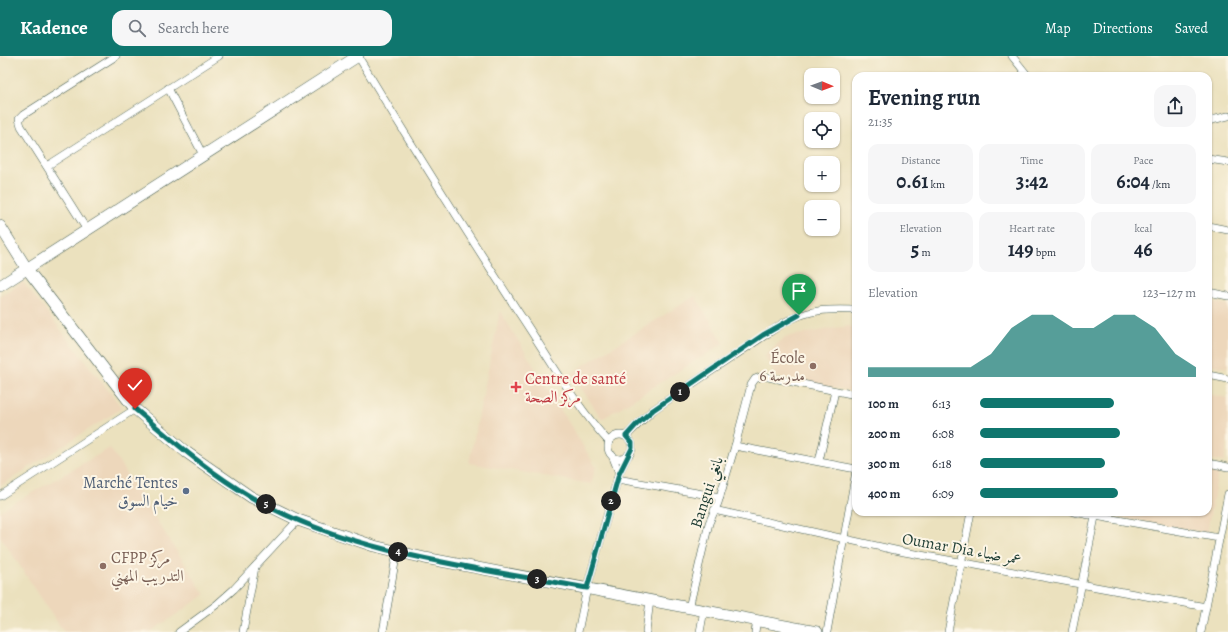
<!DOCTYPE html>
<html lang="en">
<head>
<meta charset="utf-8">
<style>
  :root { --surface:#fff; --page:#f6f6f7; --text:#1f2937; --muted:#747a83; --accent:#0f766e }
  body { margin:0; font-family:Alegreya,Amiri,serif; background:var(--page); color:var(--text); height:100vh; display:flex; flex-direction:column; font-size:15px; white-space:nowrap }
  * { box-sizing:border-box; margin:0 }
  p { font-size:13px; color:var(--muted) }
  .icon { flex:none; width:22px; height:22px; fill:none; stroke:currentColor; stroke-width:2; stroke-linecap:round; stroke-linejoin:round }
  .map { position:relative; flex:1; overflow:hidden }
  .drawer { position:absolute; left:852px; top:16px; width:360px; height:444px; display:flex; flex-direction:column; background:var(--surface); border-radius:12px; box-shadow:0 1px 3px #0004 }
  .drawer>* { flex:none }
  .needle { width:26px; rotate:91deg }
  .controls { position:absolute; left:804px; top:12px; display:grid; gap:8px }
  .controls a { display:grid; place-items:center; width:36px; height:36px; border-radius:8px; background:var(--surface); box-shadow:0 1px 3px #0004; font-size:20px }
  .pin { position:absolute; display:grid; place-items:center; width:34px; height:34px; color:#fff; margin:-41px -17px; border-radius:50% 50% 50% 0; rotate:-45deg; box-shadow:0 0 4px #0007 }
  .pin .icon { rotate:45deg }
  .km { position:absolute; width:20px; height:20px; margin:-10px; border-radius:50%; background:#222; color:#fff; font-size:11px; line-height:20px; text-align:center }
  .round { display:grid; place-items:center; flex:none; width:42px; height:42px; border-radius:12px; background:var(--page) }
  .summary { display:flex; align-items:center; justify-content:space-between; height:68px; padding:0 16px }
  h1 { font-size:22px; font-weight:700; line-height:30px }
  .figures { display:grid; grid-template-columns:repeat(3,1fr); gap:6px; height:68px; padding:4px 16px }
  .figures div { display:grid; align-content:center; border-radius:10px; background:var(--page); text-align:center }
  .figures b { font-size:20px; font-weight:700 }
  .figures small { font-size:11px; font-weight:400 }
  .figures p { font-size:11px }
  .chart { height:112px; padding:8px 16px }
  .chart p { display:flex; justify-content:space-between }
  .chart svg { width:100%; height:72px; margin-top:4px; fill:var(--accent); opacity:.7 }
  ul { padding:0 16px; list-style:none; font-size:13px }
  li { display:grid; grid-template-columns:64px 48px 1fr; align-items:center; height:30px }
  li i { height:10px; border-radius:5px; background:var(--accent) }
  header { display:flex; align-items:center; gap:24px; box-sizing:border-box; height:56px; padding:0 20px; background:var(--accent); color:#fff }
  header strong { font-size:19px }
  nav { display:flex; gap:22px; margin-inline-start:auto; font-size:14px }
  .search { width:280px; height:36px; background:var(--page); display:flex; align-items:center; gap:10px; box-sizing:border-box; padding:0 14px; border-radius:12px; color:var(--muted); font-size:15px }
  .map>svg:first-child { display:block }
  .built { fill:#edd7bb }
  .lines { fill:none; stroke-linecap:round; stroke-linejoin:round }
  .street-casing { stroke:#3e5649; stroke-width:8 }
  .secondary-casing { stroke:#3e5649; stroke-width:12 }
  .street { stroke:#fff; stroke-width:7 }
  .secondary { stroke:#fff; stroke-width:11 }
  .route-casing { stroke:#fff; stroke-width:8 }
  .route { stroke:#0f766e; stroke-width:5 }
  .education-dot { fill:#8d6e63; stroke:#fcf5e5; stroke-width:1.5 }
  .health-dot { fill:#e0444e; stroke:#fcf5e5; stroke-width:1.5 }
  .service-dot { fill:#5c6f8a; stroke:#fcf5e5; stroke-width:1.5 }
  .labels { text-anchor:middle; stroke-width:4; stroke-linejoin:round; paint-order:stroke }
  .education-label { font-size:16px; fill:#785e54; stroke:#fcf5e5; text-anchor:end }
  .health-label { font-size:16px; fill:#be3a42; stroke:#fcf5e5; text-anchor:start }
  .service-label { font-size:16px; fill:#4e5e75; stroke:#fcf5e5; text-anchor:end }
  .street-label { font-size:16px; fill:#1f3d34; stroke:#fcf5e5 }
</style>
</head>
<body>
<header>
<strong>Kadence</strong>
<div class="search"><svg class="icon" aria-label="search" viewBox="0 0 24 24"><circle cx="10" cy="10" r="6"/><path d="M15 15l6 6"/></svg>Search here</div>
<nav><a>Map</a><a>Directions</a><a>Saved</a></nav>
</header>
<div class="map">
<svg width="1228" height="576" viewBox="0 0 1228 576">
  <rect width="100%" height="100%" fill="#fcf5e5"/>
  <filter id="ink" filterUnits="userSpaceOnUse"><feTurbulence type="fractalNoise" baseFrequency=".025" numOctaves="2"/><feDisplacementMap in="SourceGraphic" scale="8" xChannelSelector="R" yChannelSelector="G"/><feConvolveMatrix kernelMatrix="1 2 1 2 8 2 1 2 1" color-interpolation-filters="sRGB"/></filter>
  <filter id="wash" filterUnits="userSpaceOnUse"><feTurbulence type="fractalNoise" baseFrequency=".012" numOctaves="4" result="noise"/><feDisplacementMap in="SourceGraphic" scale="16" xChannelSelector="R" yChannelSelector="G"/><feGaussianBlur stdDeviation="0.9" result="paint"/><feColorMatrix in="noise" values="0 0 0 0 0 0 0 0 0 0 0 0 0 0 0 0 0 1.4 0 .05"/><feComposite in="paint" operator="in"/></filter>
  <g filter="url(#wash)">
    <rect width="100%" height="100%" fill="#ebe1be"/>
    <g class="built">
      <path d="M23,226L122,352L0,430V240Z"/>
      <path d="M695,240L724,287L602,363L571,317Z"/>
      <path d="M1208,245L1228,249V312L1208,308Z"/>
      <path d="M500,255L596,411L591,428L469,407Z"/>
      <path d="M848,270L856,271V336L776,321L765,300L785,281Z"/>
      <path d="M1208,338L1228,342V384L1224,406L1208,403Z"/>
      <path d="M110,392L205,539L150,576H64L0,480V455Z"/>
      <path d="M1208,415L1218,417L1207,477L1100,458V456H1208Z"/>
    </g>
  </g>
  <g filter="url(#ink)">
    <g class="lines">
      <defs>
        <g id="street">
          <path d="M358,0C410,87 464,172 519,257C548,300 574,348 609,386"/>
          <path d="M1012,0L1028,20"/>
          <path d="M168,32L203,99"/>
          <path d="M1208,65L1228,60"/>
          <path d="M1208,103L1228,106"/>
          <path d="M47,110L219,0"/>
          <path d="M1208,170L1228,174"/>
          <path d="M87,174L21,70L19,63L23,59L116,0"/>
          <path d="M1208,236L1228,240"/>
          <path d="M1208,319L1228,323"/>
          <circle cx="620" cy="391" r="12"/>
          <path d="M626,380L653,354L785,266C810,253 828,253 856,254"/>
          <path d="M735,390L856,413"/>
          <path d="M612,399L619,417"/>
          <path d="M819,405L835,335"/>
          <path d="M1208,407L1228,411"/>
          <path d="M617,423L720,441"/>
          <path d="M0,440L135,353"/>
          <path d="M714,454L904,496L1206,551"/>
          <path d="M1073,456L1219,482"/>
          <path d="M689,552L709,467L718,447L735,390L751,329L755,323L763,320L856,339"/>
          <path d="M179,576L216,549L234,533L298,464"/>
          <path d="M243,576L255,511"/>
          <path d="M383,576L397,495"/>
          <path d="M578,576L587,532L619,417L628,399"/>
          <path d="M646,576L650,544"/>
          <path d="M700,576L704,554"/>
          <path d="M755,576L757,564"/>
          <path d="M827,576L856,415"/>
          <path d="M948,576L971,456"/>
          <path d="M1072,576L1096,456"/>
          <path d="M1201,576L1228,438"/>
        </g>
        <g id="secondary">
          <path d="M0,170L27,213L135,353L186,396L251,441L298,464L374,490L425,502L817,576"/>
          <path d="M0,230L358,0"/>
        </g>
      </defs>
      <use href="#street" class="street-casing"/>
      <use href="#secondary" class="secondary-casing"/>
      <use href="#street" class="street"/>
      <use href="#secondary" class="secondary"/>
    </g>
  </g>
  <g class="lines" filter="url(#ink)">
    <defs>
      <path id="route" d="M135,353C172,384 208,416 251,441C349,498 477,512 587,532L619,418L632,392V387L626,380L637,368L653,354L763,279L799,259"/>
    </defs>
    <use href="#route" class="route-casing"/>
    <use href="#route" class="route"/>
  </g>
  <g class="education-dot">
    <circle cx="813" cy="310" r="4"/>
    <circle cx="103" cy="510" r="4"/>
  </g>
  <path class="health-dot" d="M514 325h4v4h4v4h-4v4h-4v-4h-4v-4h4z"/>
  <circle class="service-dot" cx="186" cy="435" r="4"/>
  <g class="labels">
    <g class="education-label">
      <text x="805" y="307">École<tspan x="805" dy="18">6 مدرسة</tspan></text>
      <text x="111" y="507" text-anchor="start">CFPP مركز<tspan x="111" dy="18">التدريب المهني</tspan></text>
    </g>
    <g class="health-label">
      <text x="525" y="328">Centre de santé<tspan x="525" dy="18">مركز الصحة</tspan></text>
    </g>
    <g class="service-label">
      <text x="178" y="432">Marché Tentes<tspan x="178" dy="18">خيام السوق</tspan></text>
    </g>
    <g class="street-label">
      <text transform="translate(706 436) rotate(-72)" y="6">Bangui بانغي</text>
      <text transform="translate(962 492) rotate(10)" y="6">Oumar Dia عمر ضياء</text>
    </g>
  </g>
</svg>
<div class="controls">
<a><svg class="needle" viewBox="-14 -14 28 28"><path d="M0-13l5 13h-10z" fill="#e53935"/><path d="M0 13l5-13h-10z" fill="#747a83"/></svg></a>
<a><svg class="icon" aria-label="locate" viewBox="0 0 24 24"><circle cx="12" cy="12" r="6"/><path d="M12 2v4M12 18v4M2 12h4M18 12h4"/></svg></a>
<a>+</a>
<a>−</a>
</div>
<div class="pin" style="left:799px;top:259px;background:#1e9e55"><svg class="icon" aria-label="arrive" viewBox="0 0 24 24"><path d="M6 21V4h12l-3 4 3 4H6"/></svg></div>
<div class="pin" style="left:135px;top:353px;background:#d93025"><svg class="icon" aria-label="check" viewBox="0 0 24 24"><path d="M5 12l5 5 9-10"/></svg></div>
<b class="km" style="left:680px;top:336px">1</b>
<b class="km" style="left:611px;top:445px">2</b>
<b class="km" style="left:537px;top:523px">3</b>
<b class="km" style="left:398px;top:496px">4</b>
<b class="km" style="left:266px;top:448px">5</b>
<section class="drawer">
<div class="summary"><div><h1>Evening run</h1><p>21:35</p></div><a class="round"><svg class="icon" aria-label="share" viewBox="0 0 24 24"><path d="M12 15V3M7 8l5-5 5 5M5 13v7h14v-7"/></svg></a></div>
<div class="figures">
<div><p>Distance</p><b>0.61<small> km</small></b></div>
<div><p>Time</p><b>3:42</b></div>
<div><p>Pace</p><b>6:04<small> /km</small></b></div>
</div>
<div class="figures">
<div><p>Elevation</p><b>5<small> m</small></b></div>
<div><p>Heart rate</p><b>149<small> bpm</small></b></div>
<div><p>kcal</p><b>46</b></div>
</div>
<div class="chart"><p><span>Elevation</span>123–127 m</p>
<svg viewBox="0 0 160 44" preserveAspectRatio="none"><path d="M0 44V38L10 38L20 38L30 38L40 38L50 38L60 30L70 14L80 6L90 6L100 14L110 14L120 6L130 6L140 14L150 30L160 38V44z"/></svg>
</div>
<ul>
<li><b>100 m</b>6:13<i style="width:62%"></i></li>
<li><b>200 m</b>6:08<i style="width:65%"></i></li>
<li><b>300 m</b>6:18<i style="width:58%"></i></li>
<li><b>400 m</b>6:09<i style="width:64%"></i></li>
</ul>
</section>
</div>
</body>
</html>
